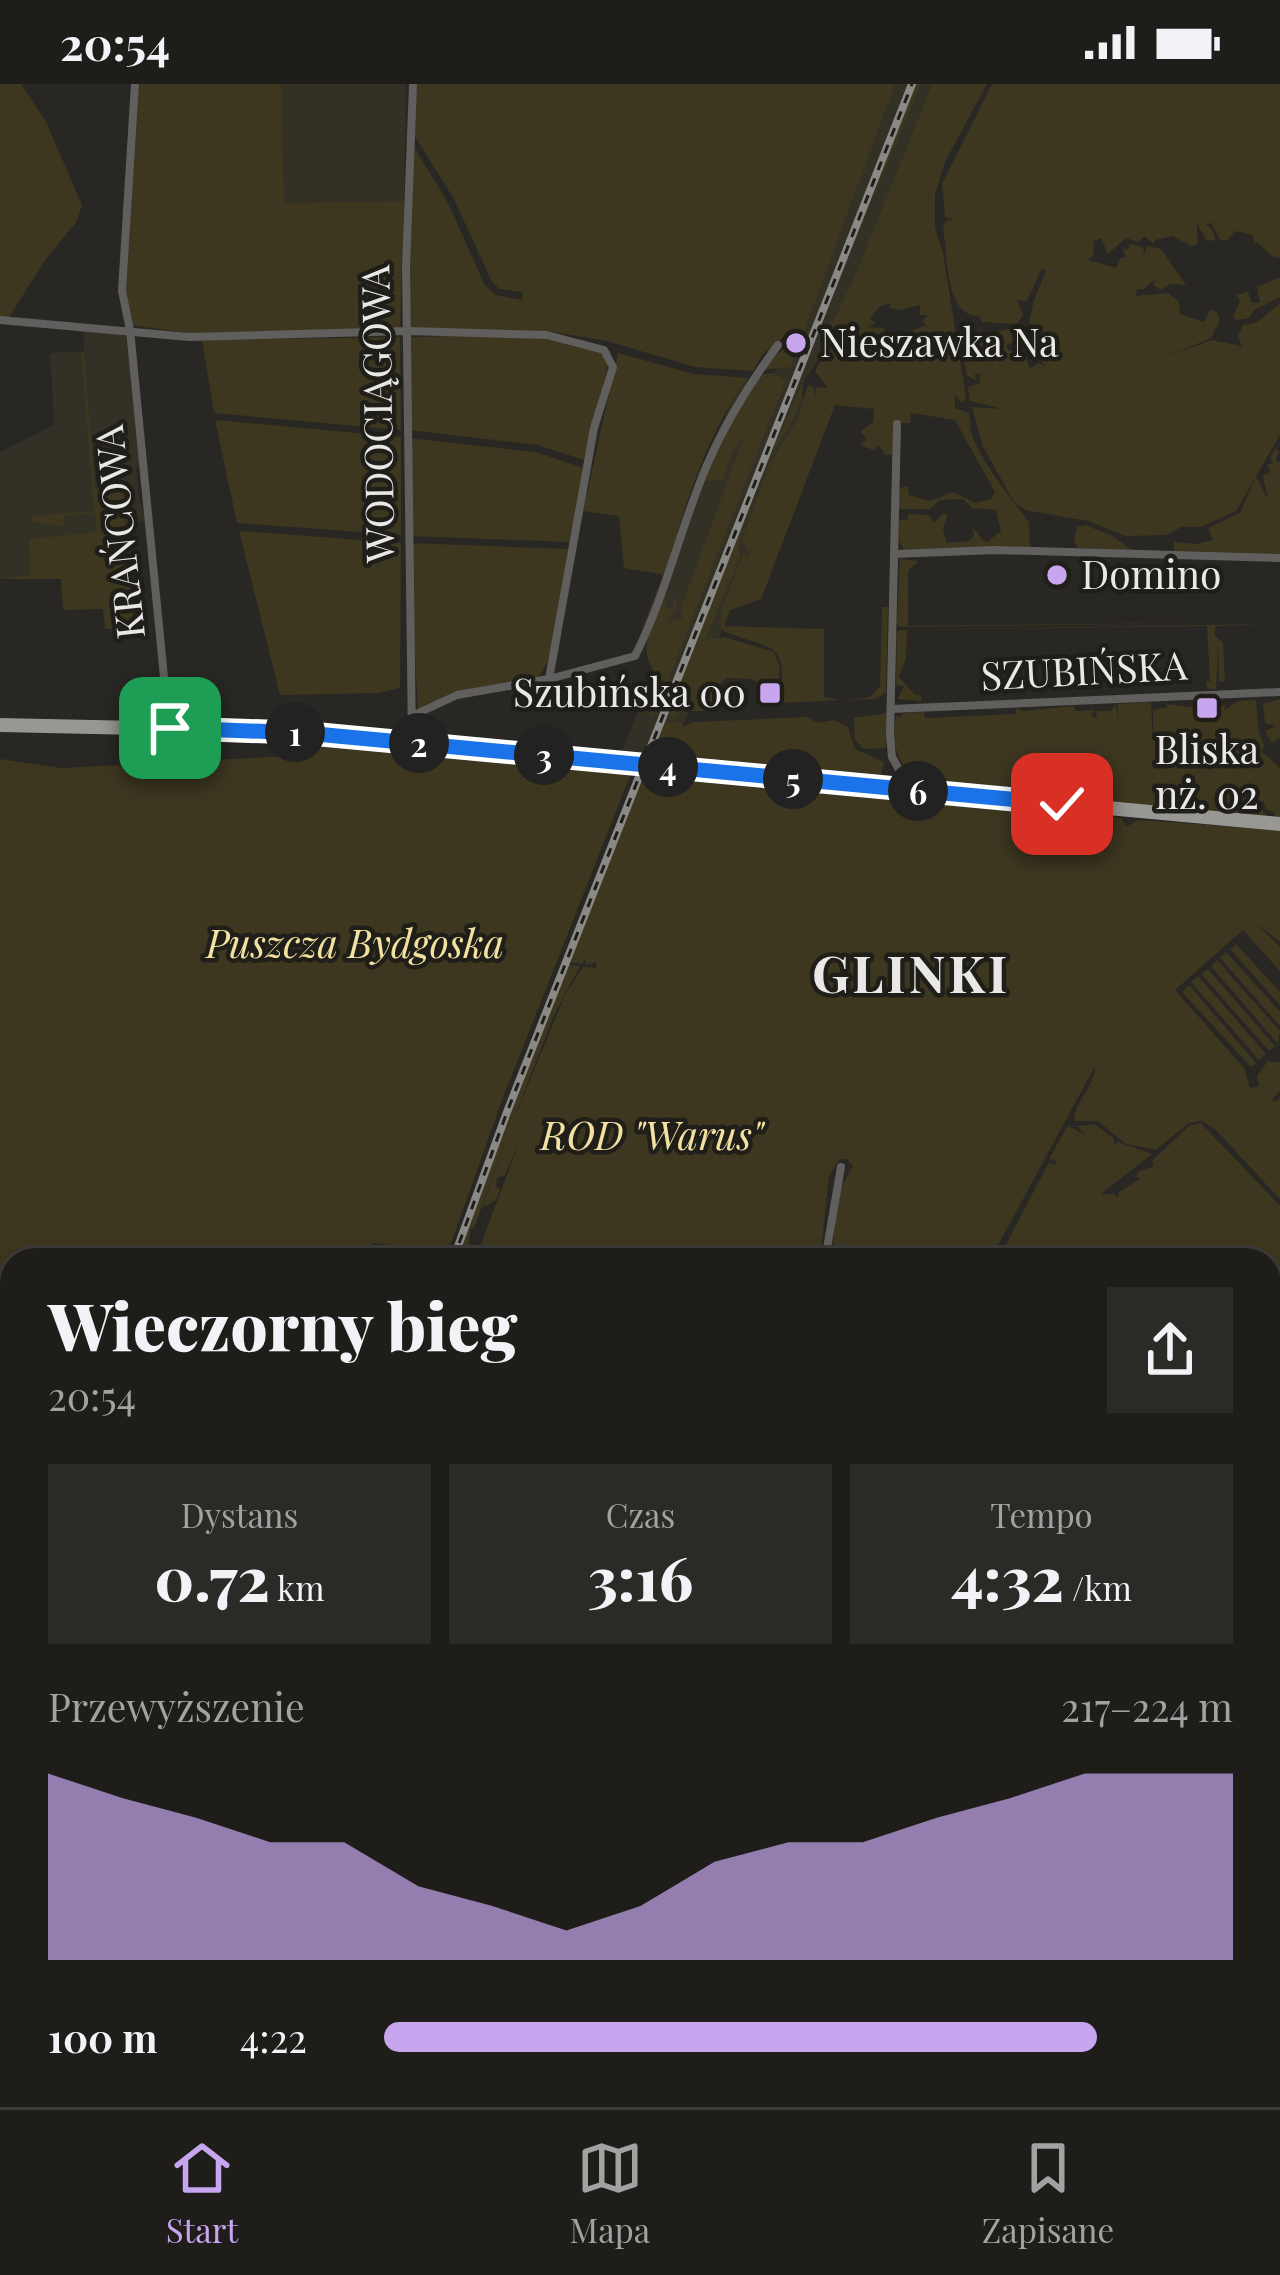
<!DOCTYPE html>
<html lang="pl">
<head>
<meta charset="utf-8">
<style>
  :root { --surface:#1e1d1a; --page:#2b2a27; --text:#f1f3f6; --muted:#a1a2a2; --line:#3c3b39; --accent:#c7a6ef }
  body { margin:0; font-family:"Playfair Display",serif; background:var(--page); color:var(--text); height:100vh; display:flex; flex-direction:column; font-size:45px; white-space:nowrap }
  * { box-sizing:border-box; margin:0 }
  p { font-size:39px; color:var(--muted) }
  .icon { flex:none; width:66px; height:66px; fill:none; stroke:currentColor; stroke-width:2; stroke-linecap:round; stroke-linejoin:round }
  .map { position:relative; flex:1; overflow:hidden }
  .panel { position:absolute; left:0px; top:1164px; width:1281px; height:861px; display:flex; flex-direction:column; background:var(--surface); border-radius:36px 36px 0 0; box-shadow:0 6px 18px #0003,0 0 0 3px var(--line) }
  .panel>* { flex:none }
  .pin { position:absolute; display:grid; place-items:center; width:102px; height:102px; color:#fff; margin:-51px; border-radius:24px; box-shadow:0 6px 18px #0006 }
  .km { position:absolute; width:60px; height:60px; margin:-30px; border-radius:50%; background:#222; color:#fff; font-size:33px; line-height:60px; text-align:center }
  .round { display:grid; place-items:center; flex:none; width:126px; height:126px; border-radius:0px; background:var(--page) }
  .head { display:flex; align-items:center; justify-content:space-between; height:204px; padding:0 48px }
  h1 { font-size:66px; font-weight:800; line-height:90px }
  .figures { display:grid; grid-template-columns:repeat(3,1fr); gap:18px; height:204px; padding:12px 48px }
  .figures div { display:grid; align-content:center; border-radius:0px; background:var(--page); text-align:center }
  .figures b { font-size:60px; font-weight:800 }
  .figures small { font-size:33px; font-weight:400 }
  .figures p { font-size:33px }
  .chart { height:336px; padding:24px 48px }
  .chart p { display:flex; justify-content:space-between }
  .chart svg { width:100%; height:216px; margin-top:12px; fill:var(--accent); opacity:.7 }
  ul { padding:0 48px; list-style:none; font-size:39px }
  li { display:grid; grid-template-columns:192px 144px 1fr; align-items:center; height:90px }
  li i { height:30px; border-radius:15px; background:var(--accent) }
  .status { display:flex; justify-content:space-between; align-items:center; height:84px; padding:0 60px; background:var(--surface); direction:ltr }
  .status svg { height:33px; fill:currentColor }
  .dock { display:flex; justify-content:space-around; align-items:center; height:168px; border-top:3px solid var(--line); background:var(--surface); font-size:33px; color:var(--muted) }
  .dock a { display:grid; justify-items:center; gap:6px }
  .dock .active { color:var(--accent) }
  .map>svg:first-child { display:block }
  .built { fill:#333026 }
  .green { fill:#3d3720; fill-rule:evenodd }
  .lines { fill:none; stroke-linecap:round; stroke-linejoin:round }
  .stream { stroke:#655b35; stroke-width:3 }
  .minor { stroke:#605f5d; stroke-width:8 }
  .primary { stroke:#989793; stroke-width:14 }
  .trunk { stroke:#a3a29e; stroke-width:14 }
  .rail-casing { stroke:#8a8986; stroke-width:8 }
  .rail { stroke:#1f1e19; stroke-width:3; stroke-dasharray:9; stroke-linecap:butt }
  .route-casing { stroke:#fff; stroke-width:24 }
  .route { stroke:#1a73e8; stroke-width:15 }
  .poi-dot { fill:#c7a6ef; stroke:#1f1e19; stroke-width:4.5 }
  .labels { text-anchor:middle; stroke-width:9; stroke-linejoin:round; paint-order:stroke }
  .poi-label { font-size:39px; fill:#e9e8e6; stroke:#1f1e19; text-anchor:start }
  .street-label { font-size:39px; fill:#e9e8e6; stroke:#1f1e19 }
  .park-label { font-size:39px; font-style:italic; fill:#f3e19f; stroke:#1f1e19 }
  .district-label { font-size:51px; font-weight:bold; letter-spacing:3px; fill:#e9e8e6; stroke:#1f1e19 }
</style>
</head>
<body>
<div class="status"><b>20:54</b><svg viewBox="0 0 49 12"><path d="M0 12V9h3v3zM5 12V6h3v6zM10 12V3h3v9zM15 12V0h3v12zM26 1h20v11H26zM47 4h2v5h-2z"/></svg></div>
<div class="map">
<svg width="1280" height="2023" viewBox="0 0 1280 2023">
  <rect width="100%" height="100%" fill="#282723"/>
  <g class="built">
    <path d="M281,0H406L404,117L283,119Z"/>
    <path d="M892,0H932L855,191L797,312L834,320L761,515L730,526L669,676L621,670L672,539L642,544L740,295L770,300Z"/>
    <path d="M83,247L123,250L127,254L140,379L136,385L139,414L146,437L126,439L123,404L103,522L63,526L61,494L0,495V368L54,341L50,269L84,267Z"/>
  </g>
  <g class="green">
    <path d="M0,0H21L46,38L82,121L77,137L46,175L9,233L0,234Z"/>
    <path d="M139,0H281L284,119L404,117L400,246L189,249L130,241L126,207Z"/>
    <path d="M417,0H895L791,283L762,286L768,277L793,258V245L762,271L753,287L695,283L607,257L547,247L407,246L414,63L448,119L485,201L495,211L522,216L523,208L499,205L491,196L454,115L414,51Z"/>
    <path d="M915,0H921L853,162Z"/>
    <path d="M932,0H987L945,78L935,111V144L943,169L966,313L962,319L955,311V324L969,329C971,335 969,342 971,348C981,378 1010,413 1029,438L1030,463L904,465L898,457L899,436H908V430L929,431L934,439L943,429L947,431L943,445L947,459L969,457L974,452L973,444L986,459L1001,447L996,426L972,424L963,415L940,416L930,425H899V404L908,402L909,411L930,417L953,408L975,419L991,415L995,408L955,336L911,329L910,339H893L892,371H885L879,361L873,366L860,361L867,355L860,348L873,338L874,325L835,321L761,515L730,526L724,542L824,545V613L842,616L781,619C786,552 775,569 721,546L720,530L744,468L747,474L750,471L742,455L770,380L798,335L808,301L814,303V316L816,303L828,304L815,287L828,264L826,262L804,297L855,191ZM889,219L892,222L888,223L899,226L920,221V231H928L922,237L926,241L905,249L898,263L883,244L867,243L876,239L870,235L879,223Z"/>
    <path d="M992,0H1280V174L1273,173L1257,158L1254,160L1253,151L1235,147L1228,156H1220L1211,139L1206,140L1213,146L1215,156L1207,157L1197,139L1198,159L1192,163L1173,152L1155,156L1153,160L1144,152L1138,158L1126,154L1108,170L1101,154L1094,157L1093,172L1088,176L1116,184L1121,174L1126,173L1122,164L1128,165L1130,160L1143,163L1144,171L1147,162L1161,165L1186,201L1171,200L1161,206L1153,201L1155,195L1144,205H1137L1136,212L1168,209L1179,218L1180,230L1204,238L1210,226L1216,227L1220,236L1211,254L1161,275L1211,256L1242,262L1238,252L1243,241L1257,238L1280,219V351L1236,427L1201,443H1181L1167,451L1125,452L1088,437L1025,426L1014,418L983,363L972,323L1003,325L970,317L968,303L980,299V289L974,291L977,296L967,292L960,257L970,255L972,243L974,249L982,245L990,259H1001L1003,252L993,254V249L1011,244L1017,249L1016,257L1006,261L1008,266L1025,272L1030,284L1039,279L1045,283L1027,247L1034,216L1046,187L1042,184L1027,217L1017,216L1023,231L1017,240L982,238L979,232C944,232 948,172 943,143L947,136H956L945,133L942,100Z"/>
    <path d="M1280,193V213L1254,226L1249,234L1237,236L1233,233L1240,217L1237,211L1248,208L1252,219H1260L1257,203Z"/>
    <path d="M469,252L546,255L611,267L585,376L537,361L408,346V253Z"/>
    <path d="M400,253L401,346L214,329L202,256Z"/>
    <path d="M81,268H84L95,405L123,404L134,544L105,545L103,525L63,526L61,495H0L30,491L29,455L97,448L95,429L64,432V442L31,438L32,432L94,427Z"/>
    <path d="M618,269L694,290L748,294C709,344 681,429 666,491L624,484L619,432L583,427Z"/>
    <path d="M772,289L786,296L654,632L648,630L652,619L647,610V600L653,596L651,592L657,591C634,565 654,539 666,511L665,524L673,525V511L678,522L667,540L682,534L686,542L680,526L745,350L732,369L723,396L704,397L733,330L761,291Z"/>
    <path d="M803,299C803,326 783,350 769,376C763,387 739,448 739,459C739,465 741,471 739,477L705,555L708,556L711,550L712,555L724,553L774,568L780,584L777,601L773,602L777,604L775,615L752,595L727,594L714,605L712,627H681L671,638L672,632L667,630C710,520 752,407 803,299Z"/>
    <path d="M215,336L401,353V451L237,439Z"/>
    <path d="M408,354L536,368L583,384L570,458L409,452Z"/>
    <path d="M1276,363L1279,369L1275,377L1280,378V470L1174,467V458L1196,460L1213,456L1208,444L1240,429L1256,392L1268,416L1263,392L1271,387L1267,382L1273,378L1270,374Z"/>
    <path d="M1085,441L1113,452L1131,466L1078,464L1074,457L1077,443Z"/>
    <path d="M239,447L401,459L400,604L378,609L280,611Z"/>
    <path d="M409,459L568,465C563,499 560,569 538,593L452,608L421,628L418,626Z"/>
    <path d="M900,475L918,477L908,487V542L1280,538L900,543L897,540Z"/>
    <path d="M882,523H888L886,608L877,615L846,616L870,613L880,602Z"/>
    <path d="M1273,540L1215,542V552L1223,559L1225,597L1219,598L1218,561L1216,605H1207L1206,598L1210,597L1207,542L907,546L906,575L899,593L915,611H921V617L898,615L904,602L896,601L897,547L900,546Z"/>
    <path d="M1280,615V654L1272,659L1265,647L1276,642L1265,639L1263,620Z"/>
    <path d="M1256,616L1259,649L1265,662L1261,667L1280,684V734H1274L1275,729L1267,726L1263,717L1258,721L1268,733L1022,710L999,704L912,699C901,676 887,658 897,631L901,634L902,629L924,628L925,634L1016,630V624L1023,627L1074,622L1075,627L1094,626L1091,632L1096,634L1097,627H1111L1116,620L1118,636V620L1151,618L1153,660V626L1167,623V620L1204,625L1225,621L1224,626L1238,617Z"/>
    <path d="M889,629L886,664L864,665L855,656L854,634Z"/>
    <path d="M807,633L817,639L834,636L848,643L855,665L884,678L880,697L713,680V675L698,673L696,678L651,674L663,639L682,638L683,643L693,638Z"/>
    <path d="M326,658L632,687L504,1011L445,1176H370L375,1166L390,1161L373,1159L367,1176H12V1765L0,1759V675L62,684L269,673H305L307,662Z"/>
    <path d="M645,688L878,710L880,714L883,710L1094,729L1122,735L1126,743L1138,736L1280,746V858L1256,839L1280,863V887L1243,846L1175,906L1244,984L1250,1004L1259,1002L1257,992L1268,977L1280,978V1007L1272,1015L1275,1018L1280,1013V1115L1216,1046L1202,1037L1189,1039L1156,1066L1126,1060L1098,1037H1074C1074,1018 1096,1000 1095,982L990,1176H831L839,1107L853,1082L847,1075H840L829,1092L820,1176H475L519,1059L505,1091L497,1094L496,1102L500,1105L496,1116L482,1124L513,1037L474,1144L470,1145L468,1176L459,1172L492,1076L569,881L580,882L554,931L514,1035L565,911L583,883L596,884L597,878L586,881L585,874L582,880L570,878Z"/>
    <path d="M1236,860L1280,908V921L1230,865Z"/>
    <path d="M1226,868L1280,928V942L1220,874Z"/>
    <path d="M1217,876L1280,947L1278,960L1211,882Z"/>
    <path d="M1208,885L1275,962L1269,967L1201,890Z"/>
    <path d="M1198,892L1266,970L1259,976L1191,898Z"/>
    <path d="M1189,901L1256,979L1251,983L1182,908Z"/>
    <path d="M1201,1039L1280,1122V1247L1270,1258L1269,1176H998L1049,1078L1056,1081L1055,1076L1049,1075L1068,1041L1086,1052L1077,1042L1095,1040L1114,1055V1061L1118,1058L1152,1070L1101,1110H1114L1118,1114L1119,1108L1141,1094L1136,1093L1138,1088L1154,1082L1152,1077L1189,1042Z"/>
    <path d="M1280,1754V1978L1269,1969V1761Z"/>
    <path d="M0,1806L12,1810V2013H312L310,2023H0Z"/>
    <path d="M1269,1979L1280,1988V2023H911L923,2013H1269Z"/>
    <path d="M342,2013H395L425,2023H341Z"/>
    <path d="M561,2013H882L870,2023H576Z"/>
  </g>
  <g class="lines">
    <g class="stream">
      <path d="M0,1780L12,1786"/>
      <path d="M0,1818L12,1824"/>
    </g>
    <g class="minor">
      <path d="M135,0L122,207L130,246L169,644"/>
      <path d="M0,236L189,253L408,247L547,251L604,266L613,283L594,344L549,595"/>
      <path d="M897,340L890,650L892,673L910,705"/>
      <path d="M895,470L994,466L1280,474"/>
      <path d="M891,625L1280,608"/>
      <path d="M412,632L457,611L549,595L635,572C666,511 680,444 707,381C726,337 749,300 778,261"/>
      <path d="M412,658L406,182L413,0"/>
      <path d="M825,1176L841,1083"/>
      <path d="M1269,1689L1280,1680"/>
      <path d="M402,2013L436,2019L482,2013"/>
      <path d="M541,2013L560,2023"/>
    </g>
    <path class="primary" d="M0,641L280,647L1280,740"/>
    <g class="trunk">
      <path d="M1269,1743L1280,1736"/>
      <path d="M0,1797L12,1804"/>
    </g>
    <defs>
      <g id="rail">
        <path d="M453,1176L507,1028L912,0"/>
        <path d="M331,2023L332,2013"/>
      </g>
    </defs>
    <use href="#rail" class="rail-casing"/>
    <use href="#rail" class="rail"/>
  </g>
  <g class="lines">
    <defs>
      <path id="route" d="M170,644L305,649L1062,720"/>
    </defs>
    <use href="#route" class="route-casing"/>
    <use href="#route" class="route"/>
  </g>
  <g class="poi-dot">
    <circle cx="796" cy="259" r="12"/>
    <circle cx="1057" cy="491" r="12"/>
    <rect x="758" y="597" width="24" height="24" rx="6"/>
    <rect x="1195" y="612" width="24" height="24" rx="6"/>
  </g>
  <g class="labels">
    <g class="poi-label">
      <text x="820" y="273">Nieszawka Na</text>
      <text x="1081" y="505">Domino</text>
      <text x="746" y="623" text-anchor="end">Szubińska 00</text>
      <text x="1207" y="680" text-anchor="middle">Bliska<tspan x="1207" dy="45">nż. 02</tspan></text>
    </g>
    <g class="street-label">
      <text transform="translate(378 330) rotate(-91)" y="14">WODOCIĄGOWA</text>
      <text transform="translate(120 448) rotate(-96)" y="14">KRAŃCOWA</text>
      <text transform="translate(1084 587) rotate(-3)" y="14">SZUBIŃSKA</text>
    </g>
    <g class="park-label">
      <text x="355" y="874">Puszcza Bydgoska</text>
      <text x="652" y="1066">ROD "Warus"</text>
    </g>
    <g class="district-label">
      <text x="911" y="909">GLINKI</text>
    </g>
  </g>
</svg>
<div class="pin" style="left:170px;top:644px;background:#1e9e55"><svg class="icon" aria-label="arrive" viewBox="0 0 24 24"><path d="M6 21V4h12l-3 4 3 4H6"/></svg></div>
<div class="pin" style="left:1062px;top:720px;background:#d93025"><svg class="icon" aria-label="check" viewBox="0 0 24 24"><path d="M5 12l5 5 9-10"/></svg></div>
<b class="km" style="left:295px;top:648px">1</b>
<b class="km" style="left:419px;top:659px">2</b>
<b class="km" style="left:544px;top:671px">3</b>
<b class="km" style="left:668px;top:683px">4</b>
<b class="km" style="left:793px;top:695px">5</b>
<b class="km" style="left:918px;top:707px">6</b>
<section class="panel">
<div class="head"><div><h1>Wieczorny bieg</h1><p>20:54</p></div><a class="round"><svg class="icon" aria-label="share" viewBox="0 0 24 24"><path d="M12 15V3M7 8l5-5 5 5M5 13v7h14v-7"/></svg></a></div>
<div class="figures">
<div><p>Dystans</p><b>0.72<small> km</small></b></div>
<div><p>Czas</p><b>3:16</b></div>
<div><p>Tempo</p><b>4:32<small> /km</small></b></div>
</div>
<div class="chart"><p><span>Przewyższenie</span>217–224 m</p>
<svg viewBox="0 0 160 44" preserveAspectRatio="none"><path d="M0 44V6L10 11L20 15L30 20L40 20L50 29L60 33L70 38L80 33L90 24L100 20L110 20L120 15L130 11L140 6L150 6L160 6V44z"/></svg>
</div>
<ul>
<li><b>100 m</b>4:22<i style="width:84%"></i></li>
</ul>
</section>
</div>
<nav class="dock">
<a class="active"><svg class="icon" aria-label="home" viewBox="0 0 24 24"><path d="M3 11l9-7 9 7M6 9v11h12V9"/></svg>Start</a>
<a><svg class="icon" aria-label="map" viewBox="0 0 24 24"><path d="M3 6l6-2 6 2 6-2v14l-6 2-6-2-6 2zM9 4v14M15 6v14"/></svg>Mapa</a>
<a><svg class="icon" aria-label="saved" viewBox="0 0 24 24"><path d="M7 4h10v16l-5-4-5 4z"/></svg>Zapisane</a>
</nav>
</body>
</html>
